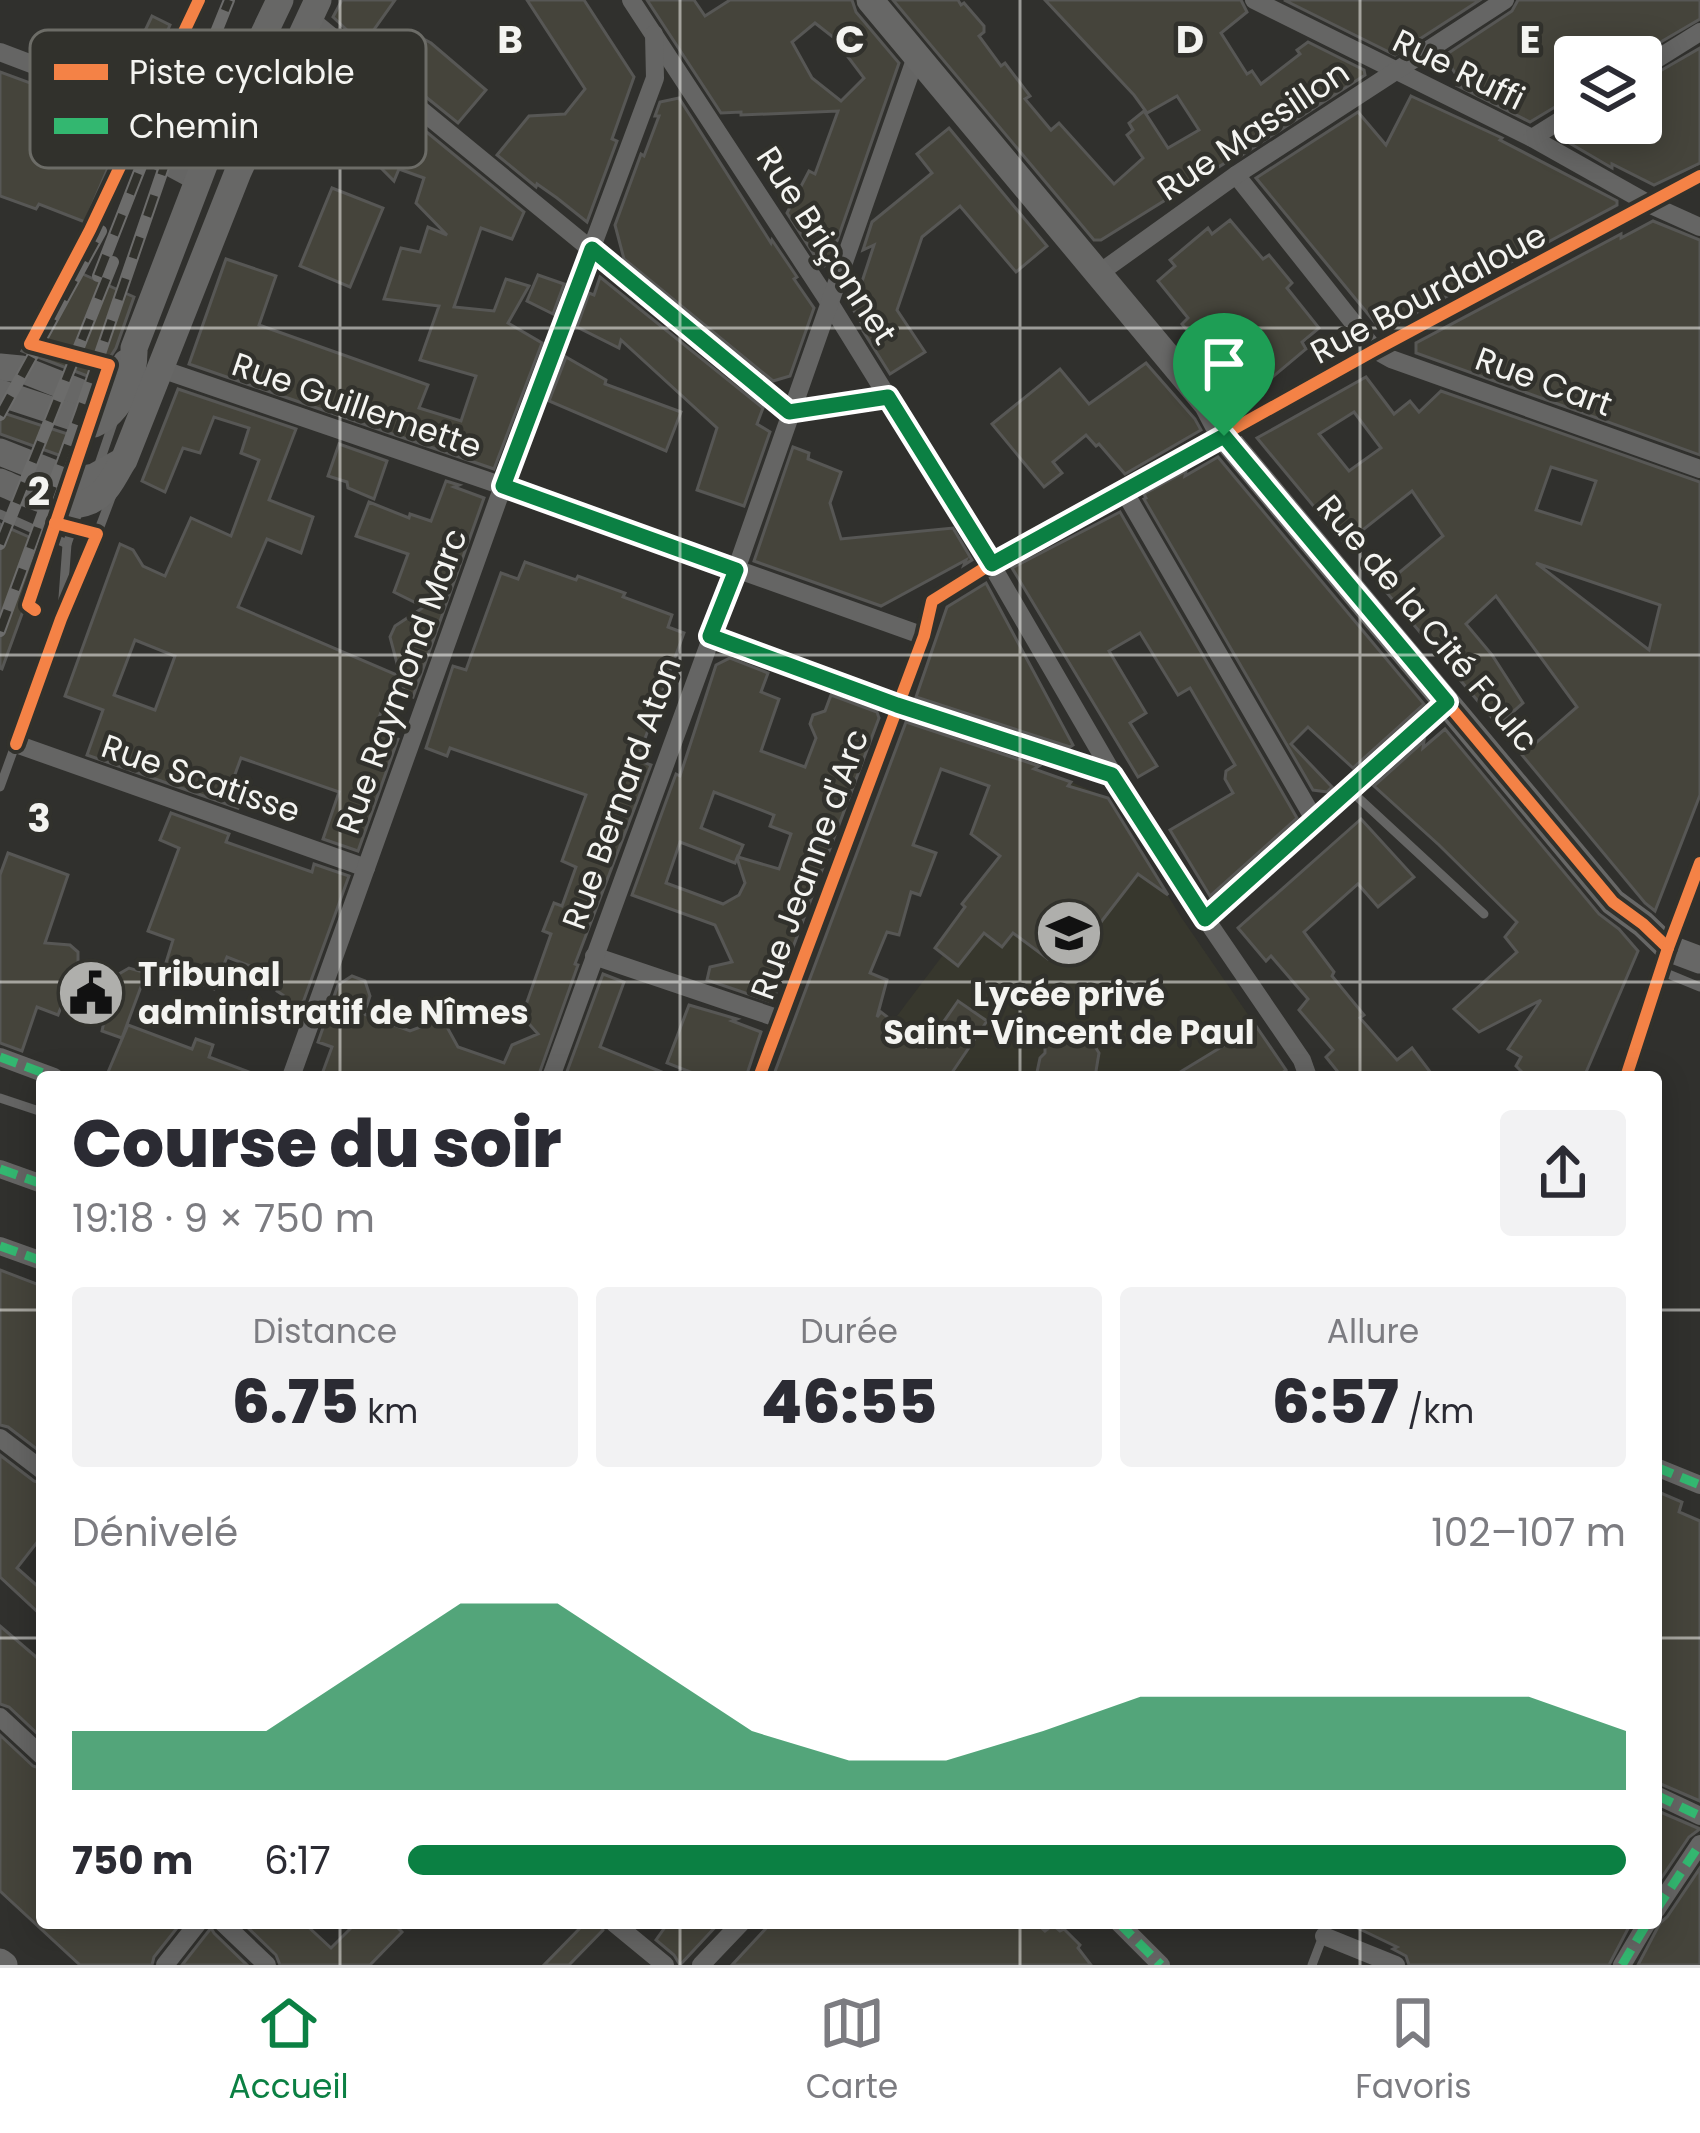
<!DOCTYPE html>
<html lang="fr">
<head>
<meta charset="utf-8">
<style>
  :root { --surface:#fff; --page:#f2f2f3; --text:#2b2b33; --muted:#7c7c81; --line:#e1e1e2; --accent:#0b8043 }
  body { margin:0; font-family:Poppins,sans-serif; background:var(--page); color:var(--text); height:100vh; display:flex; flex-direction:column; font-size:45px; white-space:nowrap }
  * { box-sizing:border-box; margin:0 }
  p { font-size:39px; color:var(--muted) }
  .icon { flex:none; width:66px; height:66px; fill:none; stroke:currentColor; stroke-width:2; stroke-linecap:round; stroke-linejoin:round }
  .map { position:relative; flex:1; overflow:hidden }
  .side { position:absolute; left:36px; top:1071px; width:1626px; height:858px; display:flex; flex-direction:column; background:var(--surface); border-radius:12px; box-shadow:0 6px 30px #0003 }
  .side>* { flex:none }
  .controls { position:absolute; left:1554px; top:36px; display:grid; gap:24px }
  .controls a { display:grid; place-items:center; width:108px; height:108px; border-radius:12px; background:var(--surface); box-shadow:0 6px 30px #0003; font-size:60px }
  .pin { position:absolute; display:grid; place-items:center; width:102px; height:102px; color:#fff; margin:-123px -51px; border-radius:50% 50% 50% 0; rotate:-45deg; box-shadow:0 0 12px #0007 }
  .pin .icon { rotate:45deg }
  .round { display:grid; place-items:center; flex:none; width:126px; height:126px; border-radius:12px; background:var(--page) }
  .head { display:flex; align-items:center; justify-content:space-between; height:204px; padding:0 36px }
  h1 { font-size:66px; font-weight:800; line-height:90px }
  .metrics { display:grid; grid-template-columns:repeat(3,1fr); gap:18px; height:204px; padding:12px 36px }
  .metrics div { display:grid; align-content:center; border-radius:12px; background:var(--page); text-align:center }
  .metrics b { font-size:60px; font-weight:800 }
  .metrics small { font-size:33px; font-weight:400 }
  .metrics p { font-size:33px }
  .chart { height:336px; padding:24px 36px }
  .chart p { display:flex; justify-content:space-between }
  .chart svg { width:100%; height:216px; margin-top:12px; fill:var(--accent); opacity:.7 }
  ul { padding:0 36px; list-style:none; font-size:39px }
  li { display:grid; grid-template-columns:192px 144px 1fr; align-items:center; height:90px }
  li i { height:30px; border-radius:15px; background:var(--accent) }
  .tab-bar { display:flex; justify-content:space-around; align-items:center; height:168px; border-top:3px solid var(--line); background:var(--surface); font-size:33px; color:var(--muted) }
  .tab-bar a { display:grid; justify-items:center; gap:6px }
  .tab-bar .active { color:var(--accent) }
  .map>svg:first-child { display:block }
  .built { fill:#37372d }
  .building { fill:#45443b; stroke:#575755; stroke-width:3; fill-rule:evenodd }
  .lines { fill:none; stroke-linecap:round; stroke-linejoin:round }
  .lane { stroke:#656564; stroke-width:9 }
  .street { stroke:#656564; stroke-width:18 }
  .secondary { stroke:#676766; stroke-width:27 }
  .rail-casing { stroke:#6c6c6b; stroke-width:12 }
  .rail { stroke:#31312c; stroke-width:8; stroke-dasharray:22; stroke-linecap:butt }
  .quiet { stroke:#33b770; stroke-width:9; stroke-dasharray:18 9; stroke-linecap:butt }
  .cycleway-casing { stroke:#31312c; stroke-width:20 }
  .cycleway { stroke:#f48246; stroke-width:12 }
  .route-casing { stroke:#fff; stroke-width:24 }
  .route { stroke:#0b8043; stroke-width:15 }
  .grid { fill:none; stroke:#f4f4f1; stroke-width:3; stroke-opacity:0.55 }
  .labels { text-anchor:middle; stroke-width:9; stroke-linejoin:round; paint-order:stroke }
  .street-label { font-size:33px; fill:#f4f4f1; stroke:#31312c }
  .poi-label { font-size:33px; font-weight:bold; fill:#f4f4f1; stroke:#31312c; text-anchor:start }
  .key { fill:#31312c; stroke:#6c6c67; stroke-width:3 }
  .key-label { font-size:33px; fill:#f4f4f1 }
  .grid-label { font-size:39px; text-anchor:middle; font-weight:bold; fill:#f4f4f1; stroke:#31312c; stroke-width:9; stroke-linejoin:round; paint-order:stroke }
</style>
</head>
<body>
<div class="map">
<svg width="1700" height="1965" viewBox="0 0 1700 1965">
  <rect width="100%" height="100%" fill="#30302d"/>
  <path class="built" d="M1071,782L1108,798L1181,917L1286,1070L1277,1077H851L943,955L935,948L965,907L962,904L1000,856L1011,863Z"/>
  <g class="building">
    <path d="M342,0H395L363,45L333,17Z"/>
    <path d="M527,0H584L634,77L612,139L617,141L587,222L557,198L537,184L536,187L497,155L529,116L565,114L585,89Z"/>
    <path d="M647,0H694L705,16L730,0H852L856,12L899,63L829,264L822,267L787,213L809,171L815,174L838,111L741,115V112L721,113ZM815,23L833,37L864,78L841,101L812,78L792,42Z"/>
    <path d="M893,0H958L961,5L964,3L984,26V32L979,36L1001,66L1005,63L1030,96L1025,99L1051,130L1059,123L1114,184L1143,158L1127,135L1133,130L1129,123L1144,111L1168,148L1199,130L1177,96L1147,113L1134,95L1045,0H1241L1247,12L1221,33L1247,74L1252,71L1261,84L1300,54L1297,50L1308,42L1364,70L1365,75L1239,157L1238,155L1101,240H1094Z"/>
    <path d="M1284,0H1480L1395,55Z"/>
    <path d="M1518,0H1700V19L1635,57H1575V95L1530,122L1458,86L1462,84L1444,56L1512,11Z"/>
    <path d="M152,16L170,25L141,91L120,83Z"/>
    <path d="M420,37L431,43L486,90L458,123L400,76Z"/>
    <path d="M322,46L524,212L512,239L481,228L454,307L494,311L506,279L529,286L508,323L542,343L494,469L189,364L226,259L276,276L259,325L428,385L419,408L461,421L476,376L420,360L439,306L384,299L401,248L420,252L428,227L447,235L416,203L424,178L399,169L394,181L376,163L282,127L318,47Z"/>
    <path d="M1700,48V163L1654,185L1612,164V168L1566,141L1565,133L1581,123H1641V82Z"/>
    <path d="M0,72L106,111L108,107L130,116L85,222L39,204L36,209L0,196Z"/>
    <path d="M1411,96L1502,138L1500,140L1617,201V205L1382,331L1256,178L1358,112L1386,145Z"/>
    <path d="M679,98L771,243L772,240L797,277L794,279L814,308L790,376L773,381L624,259L615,225L641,154L644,156L659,116H655L660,102Z"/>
    <path d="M949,128L1047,246L1016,272L960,206L922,237L897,310L925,352L890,374L863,331L865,329L853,309L874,245L863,250L872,222L932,173L917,154Z"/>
    <path d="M332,188L383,208L350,287L300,266Z"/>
    <path d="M1230,220L1263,259L1269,255L1292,283L1287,288L1319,328L1302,342L1306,349L1269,380L1265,374L1246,388L1215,350L1208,355L1182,324L1188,318L1158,281L1175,266L1170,260L1208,228L1212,234Z"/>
    <path d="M1653,221L1700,240V455L1416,353V343L1621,234V238Z"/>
    <path d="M67,267L134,297L116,348L102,370L90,377L22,351Z"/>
    <path d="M538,275L564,284L553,314L527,301Z"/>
    <path d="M600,277L763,408L757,424L770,432L744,506L697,490L717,428L621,340L619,348L577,327L589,293L594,295Z"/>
    <path d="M566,357L606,380L605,384L681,412L666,451L549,401Z"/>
    <path d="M1146,363L1195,419L1201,430L1125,474L1099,444L1096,446L1086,435L1053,462L1062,473L1044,487L992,424L1060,369L1089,404Z"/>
    <path d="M1366,377L1394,414L1410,401L1419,412L1441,391L1700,482V795L1655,911L1645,903L1522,755L1577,707L1496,596L1466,624L1492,655L1523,703L1498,725L1382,587L1443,536L1412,491L1345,544L1257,438ZM1354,412L1381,448L1349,471L1319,434ZM1551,467L1596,481L1581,524L1536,510ZM1536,563L1660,605L1649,650Z"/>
    <path d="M178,389L296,429L269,500L313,517L301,553L267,539L238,607L397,675L374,729L398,739L358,851L323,839L339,792L241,758L227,796L241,801L238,808L87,755L103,710L65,696L120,544L133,550L143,566L165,576L191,518L231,536L259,460L241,453L249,428L214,417L200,453L183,448L165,492L142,481ZM135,640L175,656L155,710L114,695Z"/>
    <path d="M0,412L86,440L78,462L0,434Z"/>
    <path d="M339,444L387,461L374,499L348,488L347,482L328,476Z"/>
    <path d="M793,447L809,453L808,459L841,472L830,503L841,539L953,528L972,560L964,565L966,560L881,606L754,561Z"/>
    <path d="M1218,457L1424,704L1353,768L1308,727L1291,744L1332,787L1327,792L1313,790L1144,499L1146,498L1144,494L1186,471L1185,476Z"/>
    <path d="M446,481L459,485L454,487L484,498L413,697L405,694L390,637L395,626L424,607L394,592L408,554L356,536L369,502L409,518L410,514L431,521Z"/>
    <path d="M1120,512L1297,818L1210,896L1170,830L1233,793L1225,779L1226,771L1235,765L1190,688L1178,695L1140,633L1109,651L1146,713L1130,723L1157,766L1138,777L1012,568Z"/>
    <path d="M0,524L47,545L2,669L0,668Z"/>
    <path d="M525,562L576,580L578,576L625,593L623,597L672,615L668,627L684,633L637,760L651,765L575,964L578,965L538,1077H321L332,1047L318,1042L338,985L352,976L365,981L370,996L364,1014L410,1031L431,1023L447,1027L458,1047L504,1063L512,1045L538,1034L522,1016L551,934L543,931L554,903L562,906L576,867L562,861L586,795L450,748L447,756L426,748L453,666L466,670L501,573L518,579Z"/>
    <path d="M986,583L1073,745L1070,747L916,697L947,607Z"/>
    <path d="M730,658L768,673L761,692L779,699L761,751L805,767L816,738L810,724L813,715L825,711L831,695L877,712L879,718L774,998L769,1001L707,980L710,967L732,962L715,925L632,895L676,774L680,776L716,665ZM714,792L774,815L770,826L791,834L779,869L738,857L743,845L701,828ZM680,842L735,863L737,858L745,883L739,895L723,904L666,883Z"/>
    <path d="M906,722L1039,766L1034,769L1071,782L1068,786L1108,798L1168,895L1138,874L1101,922L1086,910L1048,959L1013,933L1002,947L984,933L958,966L935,948L965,907L962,904L1000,856L971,834L989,786L941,769L913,845L936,853L920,895L911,892L899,935L887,932L870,973L887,980L877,1017L881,1012L926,1047L958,1001L987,1021L949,1077H773Z"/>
    <path d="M1445,729L1599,914L1619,929L1638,951L1584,1077H1527L1516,1066L1521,1057L1508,1049L1541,1000L1479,1032L1454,1009L1517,952L1505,937L1517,922L1439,845L1374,786L1424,741L1423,748Z"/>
    <path d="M171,813L229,834L226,842L312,872L314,864L349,876L301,1008L281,1001L283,995L277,991L281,978L227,957L214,989L164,969L173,940L148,931L179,848L160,840Z"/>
    <path d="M1361,819L1414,877L1378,907L1358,884L1304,932L1334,972L1332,976L1364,1015L1360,1018L1397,1060L1412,1048L1434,1077H1342L1326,1057L1333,1050L1299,1010L1308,999L1271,956L1266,961L1238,928Z"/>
    <path d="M8,853L68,875L45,943L70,945L78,952V962L117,975L129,968L143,972L142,984L122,1038L102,1031L105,1017L63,1002L58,1015L37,1007L22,1051L0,1043V875Z"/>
    <path d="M603,974L624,982L600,1047L674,1077H565Z"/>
    <path d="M689,1005L737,1019L732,1021L761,1032L746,1077H703L667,1063Z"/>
    <path d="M128,1025L192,1049L196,1039L213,1045L209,1057L257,1075V1077H106Z"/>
    <path d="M1256,1026L1286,1070L1277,1077H1172Z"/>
    <path d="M1049,1039L1091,1040L1099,1053L1095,1077H1036L1040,1058L1045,1053V1048Z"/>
    <path d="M0,1270L42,1286V1453L8,1427L0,1425Z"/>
    <path d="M0,1455L34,1481L42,1483V1536L17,1568L42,1590V1616L0,1577Z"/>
    <path d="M1656,1491L1682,1502L1679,1512L1700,1521V1801L1656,1782Z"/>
    <path d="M0,1626L42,1662V1738L9,1707L0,1704Z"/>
    <path d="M0,1735L33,1766L42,1769V1923H181L154,1957L152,1965H80L0,1891Z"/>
    <path d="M1656,1810L1700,1829L1689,1837L1656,1886Z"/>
    <path d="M1700,1868V1965H1638L1660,1923L1667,1917Z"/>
    <path d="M243,1923H304L331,1948L356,1923H393L402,1932L370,1965H280L276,1955Z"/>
    <path d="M585,1923H601L603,1930L569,1965H544Z"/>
    <path d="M668,1923H719L680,1965L674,1955L656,1940Z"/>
    <path d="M771,1923H1036L1045,1931L1053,1925L1060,1931L1064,1929L1080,1945L1078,1948L1091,1965H732Z"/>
    <path d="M1347,1923H1631L1609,1965H1409L1406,1956L1393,1949L1397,1947Z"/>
    <path d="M211,1928L214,1933L247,1965H182Z"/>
  </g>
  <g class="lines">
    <g class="lane">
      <path d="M794,411L885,397"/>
      <path d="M98,467L114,420"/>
      <path d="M0,514L67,544"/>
      <path d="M62,611L67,544L79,510"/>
      <path d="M0,787L61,619L90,553L112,495"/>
      <path d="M1351,791L1484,914"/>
      <path d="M1661,971L1700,987"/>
      <path d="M0,1098L42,1112"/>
      <path d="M1312,1965L1328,1923"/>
    </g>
    <g class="street">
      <path d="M631,0L829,302L991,564L1149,836L1302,1060L1308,1077"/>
      <path d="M1254,0L1532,138L1651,205L1700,227"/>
      <path d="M309,18L789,412"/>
      <path d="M0,52L216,134"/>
      <path d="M1641,69L1700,32"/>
      <path d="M148,109L199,0"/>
      <path d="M1532,138L1575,111"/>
      <path d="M130,146L197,182"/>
      <path d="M1236,175L1375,350L1391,359L1700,469"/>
      <path d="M1098,274L1236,175L1505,0"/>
      <path d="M161,369L503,486L924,636"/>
      <path d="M1124,491L1314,819"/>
      <path d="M710,636L897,705L1112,775"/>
      <path d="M16,744L366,868"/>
      <path d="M1205,919L1447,702"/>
      <path d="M594,956L780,1019"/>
      <path d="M0,1057L54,1077"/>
      <path d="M291,1077L503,486L655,78L654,34"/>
      <path d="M551,1077L736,570L917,54"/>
      <path d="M759,1077L924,636L932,601L991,564L1375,350L1700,176"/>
      <path d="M1626,1077L1668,948L1700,863"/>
      <path d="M0,1169L42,1184"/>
      <path d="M0,1246L42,1261"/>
      <path d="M0,1438L42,1470"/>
      <path d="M1656,1467L1700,1485"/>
      <path d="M0,1717L42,1756"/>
      <path d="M1656,1795L1700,1816"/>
      <path d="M1656,1910L1700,1844"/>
      <path d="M223,1923L267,1965"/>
      <path d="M614,1923L665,1965"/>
      <path d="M1119,1923L1161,1965"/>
      <path d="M1324,1936L1396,1965"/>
      <path d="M165,1965L198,1923"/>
      <path d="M701,1965L741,1923"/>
      <path d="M1622,1965L1647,1923"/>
    </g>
    <g class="secondary">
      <path d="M870,0L1207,404L1224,436L1613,902L1643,924L1668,948L1700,960"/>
      <path d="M0,367L21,369L89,396L105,391L116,382L126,363"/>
      <path d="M0,393L94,424C121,412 135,377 134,348L216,134L280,0"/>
      <path d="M0,452L73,481L94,477L121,462"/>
      <path d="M0,482C30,494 72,520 102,493C111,485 117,470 124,460L238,172L318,0"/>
      <path d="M0,1962L4,1965"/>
    </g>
    <defs>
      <g id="rail">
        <path d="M98,276L156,128L180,76"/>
        <path d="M0,415L101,231"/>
        <path d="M0,544L113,262"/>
        <path d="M0,631L80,412L177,129L229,0"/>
      </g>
    </defs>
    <use href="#rail" class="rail-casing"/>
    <use href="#rail" class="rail"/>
    <g class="quiet">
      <path d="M0,1057L54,1077"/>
      <path d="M0,1169L42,1184"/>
      <path d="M0,1246L42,1261"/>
      <path d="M1656,1467L1700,1485"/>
      <path d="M1656,1795L1700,1816"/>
      <path d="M1656,1910L1700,1844"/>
      <path d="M1119,1923L1161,1965"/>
      <path d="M1622,1965L1647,1923"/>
    </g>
    <defs>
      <g id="cycleway">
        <path d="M1224,436L1613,902L1643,924L1668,948"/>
        <path d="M35,610L28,605L109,365L30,344L90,230L199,0"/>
        <path d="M16,744L61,619L97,534L55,523"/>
        <path d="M759,1077L924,636L932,601L991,564L1375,350L1700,176"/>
        <path d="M1626,1077L1668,948L1700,863"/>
      </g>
    </defs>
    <use href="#cycleway" class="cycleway-casing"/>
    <use href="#cycleway" class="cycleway"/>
  </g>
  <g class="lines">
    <defs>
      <path id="route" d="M592,249L789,412L888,397L992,564L1224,436L1447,702L1205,919L1112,775L897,705L710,636L736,570L503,486Z"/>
    </defs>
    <use href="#route" class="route-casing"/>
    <use href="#route" class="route"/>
  </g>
  <path class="grid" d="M340,0V1077M680,0V1077M1020,0V1077M1360,0V1077M0,328H1700M0,655H1700M0,982H1700M0,1310H42M1656,1310H1700M0,1638H42M1656,1638H1700M340,1923V1965M680,1923V1965M1020,1923V1965M1360,1923V1965"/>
  <defs>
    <symbol id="school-disc" viewBox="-11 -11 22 22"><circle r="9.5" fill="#afafac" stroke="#31312c"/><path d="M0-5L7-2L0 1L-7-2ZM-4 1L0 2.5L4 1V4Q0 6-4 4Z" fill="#111"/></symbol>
    <symbol id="civic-disc" viewBox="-11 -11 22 22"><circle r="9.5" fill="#afafac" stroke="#31312c"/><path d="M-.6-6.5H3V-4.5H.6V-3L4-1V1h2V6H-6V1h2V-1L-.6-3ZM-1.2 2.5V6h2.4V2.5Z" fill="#111"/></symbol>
  </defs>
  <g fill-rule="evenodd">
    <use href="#school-disc" x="1031" y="895" width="76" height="76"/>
    <use href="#civic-disc" x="53" y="955" width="76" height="76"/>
  </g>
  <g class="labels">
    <g class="street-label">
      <text transform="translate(1459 69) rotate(26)" y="12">Rue Ruffi</text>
      <text transform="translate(1253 130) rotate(-34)" y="12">Rue Massillon</text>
      <text transform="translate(827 245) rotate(57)" y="12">Rue Briçonnet</text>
      <text transform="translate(1428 293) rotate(-28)" y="12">Rue Bourdaloue</text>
      <text transform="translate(1544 381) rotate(20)" y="12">Rue Cart</text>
      <text transform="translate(357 405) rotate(19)" y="12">Rue Guillemette</text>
      <text transform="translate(1428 623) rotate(50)" y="12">Rue de la Cité Foulc</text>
      <text transform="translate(401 681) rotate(-70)" y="12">Rue Raymond Marc</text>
      <text transform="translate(201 778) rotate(19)" y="12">Rue Scatisse</text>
      <text transform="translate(621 793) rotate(-70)" y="12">Rue Bernard Aton</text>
      <text transform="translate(809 864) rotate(-70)" y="12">Rue Jeanne d'Arc</text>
    </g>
    <g class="poi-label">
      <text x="138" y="986">Tribunal<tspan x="138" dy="38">administratif de Nîmes</tspan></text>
      <text x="1069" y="1006" text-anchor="middle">Lycée privé<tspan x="1069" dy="38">Saint-Vincent de Paul</tspan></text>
    </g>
  </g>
  <rect x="30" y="30" width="396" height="138" rx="18" class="key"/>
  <rect x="54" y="64" width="54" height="16" fill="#f48246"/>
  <rect x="54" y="118" width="54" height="16" fill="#33b770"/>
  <g class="key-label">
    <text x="129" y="84">Piste cyclable</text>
    <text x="129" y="138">Chemin</text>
  </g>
  <g class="grid-label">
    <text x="510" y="53">B</text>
    <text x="850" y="53">C</text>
    <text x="1190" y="53">D</text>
    <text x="1530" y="53">E</text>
    <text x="39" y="505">2</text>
    <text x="39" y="832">3</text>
  </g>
</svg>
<div class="controls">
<a><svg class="icon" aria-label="layers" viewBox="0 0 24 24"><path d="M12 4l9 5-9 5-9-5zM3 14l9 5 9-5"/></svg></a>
</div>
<div class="pin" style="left:1224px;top:436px;background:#1e9e55"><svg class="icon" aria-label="arrive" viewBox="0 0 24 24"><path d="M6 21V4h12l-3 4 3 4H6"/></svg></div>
<section class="side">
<div class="head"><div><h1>Course du soir</h1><p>19:18 · 9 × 750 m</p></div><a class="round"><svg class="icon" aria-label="share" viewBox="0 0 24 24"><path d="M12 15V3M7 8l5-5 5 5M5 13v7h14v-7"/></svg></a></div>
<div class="metrics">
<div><p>Distance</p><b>6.75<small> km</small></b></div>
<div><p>Durée</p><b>46:55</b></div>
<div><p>Allure</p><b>6:57<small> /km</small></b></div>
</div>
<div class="chart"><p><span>Dénivelé</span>102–107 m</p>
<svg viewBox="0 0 160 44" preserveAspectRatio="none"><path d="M0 44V32L10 32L20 32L30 19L40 6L50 6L60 19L70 32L80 38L90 38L100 32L110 25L120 25L130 25L140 25L150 25L160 32V44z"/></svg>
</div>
<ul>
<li><b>750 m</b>6:17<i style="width:100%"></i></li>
</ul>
</section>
</div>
<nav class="tab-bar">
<a class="active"><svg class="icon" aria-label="home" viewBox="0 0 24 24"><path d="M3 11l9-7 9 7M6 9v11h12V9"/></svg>Accueil</a>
<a><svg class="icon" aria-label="map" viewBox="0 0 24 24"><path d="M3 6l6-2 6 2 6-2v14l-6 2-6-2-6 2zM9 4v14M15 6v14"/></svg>Carte</a>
<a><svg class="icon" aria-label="saved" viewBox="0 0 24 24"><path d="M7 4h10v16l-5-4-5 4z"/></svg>Favoris</a>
</nav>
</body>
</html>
